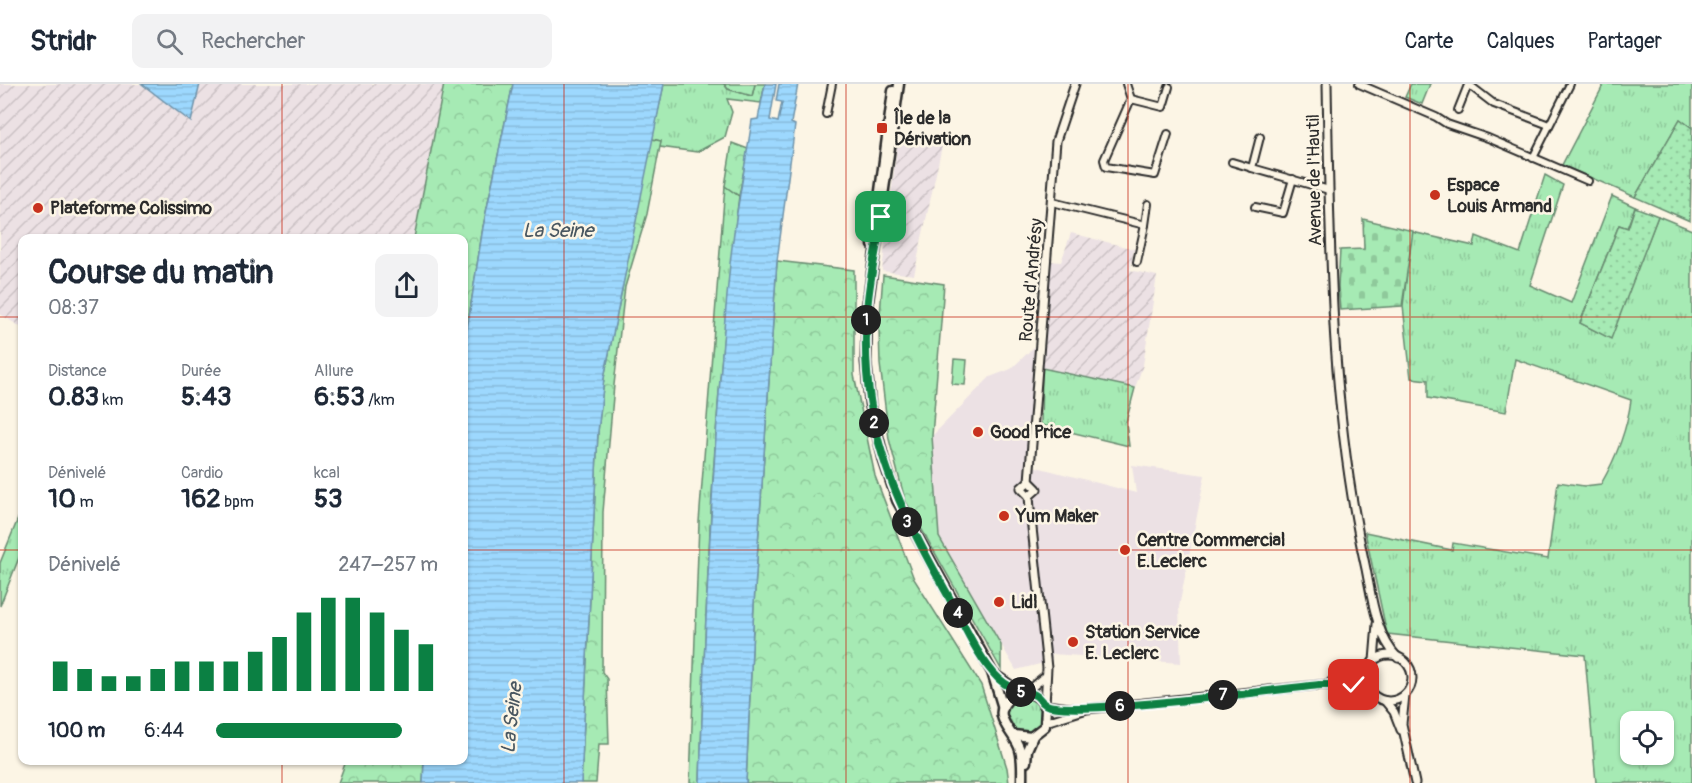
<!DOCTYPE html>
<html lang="fr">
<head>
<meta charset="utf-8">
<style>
  :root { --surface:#fff; --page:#f2f2f3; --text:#1f2937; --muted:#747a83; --line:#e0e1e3; --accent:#0b8043 }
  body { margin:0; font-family:Pangolin,sans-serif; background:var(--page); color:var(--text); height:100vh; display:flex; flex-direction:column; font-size:22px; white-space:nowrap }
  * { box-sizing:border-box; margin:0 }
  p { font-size:20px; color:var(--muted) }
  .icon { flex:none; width:33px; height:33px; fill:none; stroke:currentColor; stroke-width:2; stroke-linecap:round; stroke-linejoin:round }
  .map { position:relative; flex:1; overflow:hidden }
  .side { position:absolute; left:18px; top:150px; width:450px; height:531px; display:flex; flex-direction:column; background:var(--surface); border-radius:12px; box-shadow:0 2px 4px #0004 }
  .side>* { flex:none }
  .fabs { position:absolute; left:1620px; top:627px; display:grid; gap:12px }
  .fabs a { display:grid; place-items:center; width:54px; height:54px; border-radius:12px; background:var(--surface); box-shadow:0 2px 4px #0004; font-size:30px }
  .pin { position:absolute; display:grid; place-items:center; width:51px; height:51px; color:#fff; margin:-26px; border-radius:12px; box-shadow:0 3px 9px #0006 }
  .km { position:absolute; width:30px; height:30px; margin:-15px; border-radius:50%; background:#222; color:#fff; font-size:16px; line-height:30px; text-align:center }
  .round { display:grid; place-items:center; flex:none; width:63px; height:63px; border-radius:12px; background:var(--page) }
  .headline { display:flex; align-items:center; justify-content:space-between; height:102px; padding:0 30px }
  h1 { font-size:33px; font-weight:700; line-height:45px }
  .stats { display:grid; grid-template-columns:repeat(3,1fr); gap:9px; height:102px; padding:6px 30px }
  .stats div { display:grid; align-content:center }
  .stats b { font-size:26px; font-weight:700 }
  .stats small { font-size:16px; font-weight:400 }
  .stats p { font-size:16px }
  .chart { height:168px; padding:12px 30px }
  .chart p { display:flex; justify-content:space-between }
  .chart svg { width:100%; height:108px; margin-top:6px; stroke:var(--accent); stroke-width:6 }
  ul { padding:0 30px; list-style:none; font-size:20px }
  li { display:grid; grid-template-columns:96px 72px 1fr; align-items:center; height:45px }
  li i { height:15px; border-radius:8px; background:var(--accent) }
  header { display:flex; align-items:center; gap:36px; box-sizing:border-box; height:84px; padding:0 30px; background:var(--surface); border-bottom:2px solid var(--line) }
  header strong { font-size:28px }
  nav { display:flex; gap:33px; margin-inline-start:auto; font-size:21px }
  .search { width:420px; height:54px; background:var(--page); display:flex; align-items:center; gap:15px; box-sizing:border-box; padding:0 21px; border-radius:12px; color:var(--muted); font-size:22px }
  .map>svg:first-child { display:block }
  .built { fill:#ece1e4 }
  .industrial { fill:url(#industrial-furrows) }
  .grass { fill:url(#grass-tufts); stroke:#688a70; stroke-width:1.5; fill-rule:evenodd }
  .forest { fill:url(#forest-crowns); stroke:#688a70; stroke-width:1.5 }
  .cemetery { fill:url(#cemetery-stones); stroke:#688a70; stroke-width:1.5 }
  .garden { fill:url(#garden-dots); stroke:#688a70; stroke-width:1.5 }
  .pitch { fill:#a6eab4; stroke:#688a70; stroke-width:1.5 }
  .water { fill:url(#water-rules); stroke:#6f93aa; stroke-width:1.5 }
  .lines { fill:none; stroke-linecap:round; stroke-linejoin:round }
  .minor-casing { stroke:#2b2b2b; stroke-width:10 }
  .tertiary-casing { stroke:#2b2b2b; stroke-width:11 }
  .secondary-casing { stroke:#2b2b2b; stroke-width:13 }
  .minor { stroke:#fcf5e5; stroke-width:6 }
  .tertiary { stroke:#fcf5e5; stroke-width:7 }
  .secondary { stroke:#fcf5e5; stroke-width:8 }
  .route-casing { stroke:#fff; stroke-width:12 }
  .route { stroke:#0b8043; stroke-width:8 }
  .grid { fill:none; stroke:#c8321e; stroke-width:1.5; stroke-opacity:0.55 }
  .poi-dot { fill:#c8321e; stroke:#fcf5e5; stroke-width:2 }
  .labels { text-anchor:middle; stroke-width:5; stroke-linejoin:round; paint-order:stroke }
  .poi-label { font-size:18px; font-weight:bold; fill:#2b2b2b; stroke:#fcf5e5; text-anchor:start }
  .street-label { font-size:18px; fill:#2b2b2b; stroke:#fcf5e5 }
  .water-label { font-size:20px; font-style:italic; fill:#485660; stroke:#fcf5e5 }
</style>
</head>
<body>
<header>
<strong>Stridr</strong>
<div class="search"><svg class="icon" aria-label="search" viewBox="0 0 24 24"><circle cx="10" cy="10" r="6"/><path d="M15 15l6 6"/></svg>Rechercher</div>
<nav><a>Carte</a><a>Calques</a><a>Partager</a></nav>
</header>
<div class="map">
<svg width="1692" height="699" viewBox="0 0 1692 699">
  <defs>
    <pattern id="industrial-furrows" width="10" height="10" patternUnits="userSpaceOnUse" patternTransform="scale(1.5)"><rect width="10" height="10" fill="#ece1e4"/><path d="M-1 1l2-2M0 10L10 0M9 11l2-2" fill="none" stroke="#cbc1c4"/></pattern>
    <pattern id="grass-tufts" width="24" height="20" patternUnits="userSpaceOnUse" patternTransform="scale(1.5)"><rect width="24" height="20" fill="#a6eab4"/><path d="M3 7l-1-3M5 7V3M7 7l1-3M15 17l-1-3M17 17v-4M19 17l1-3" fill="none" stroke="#8fc99b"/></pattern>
    <pattern id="forest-crowns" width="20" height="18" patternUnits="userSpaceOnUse" patternTransform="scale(1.5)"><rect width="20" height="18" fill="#a6eab4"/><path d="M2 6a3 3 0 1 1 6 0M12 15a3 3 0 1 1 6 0" fill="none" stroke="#8fc99b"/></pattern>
    <pattern id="cemetery-stones" width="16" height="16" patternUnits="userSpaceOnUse" patternTransform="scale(1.5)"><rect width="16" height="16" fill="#a6eab4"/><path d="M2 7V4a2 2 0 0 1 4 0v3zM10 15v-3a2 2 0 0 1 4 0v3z" fill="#8fc99b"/></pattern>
    <pattern id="garden-dots" width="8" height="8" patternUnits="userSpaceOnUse" patternTransform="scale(1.5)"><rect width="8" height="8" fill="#a6eab4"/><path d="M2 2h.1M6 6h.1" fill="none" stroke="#8fc99b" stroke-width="1.8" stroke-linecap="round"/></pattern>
    <pattern id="water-rules" width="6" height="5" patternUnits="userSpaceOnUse" patternTransform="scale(1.5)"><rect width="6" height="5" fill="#9dd8fe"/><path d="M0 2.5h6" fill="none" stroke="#87bada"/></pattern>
  </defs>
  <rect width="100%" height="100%" fill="#fcf5e5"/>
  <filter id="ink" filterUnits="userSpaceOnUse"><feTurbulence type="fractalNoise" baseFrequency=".0167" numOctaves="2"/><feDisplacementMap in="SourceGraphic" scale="12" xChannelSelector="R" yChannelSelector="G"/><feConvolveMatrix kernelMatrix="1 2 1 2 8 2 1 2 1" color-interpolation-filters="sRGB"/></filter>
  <g filter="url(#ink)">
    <path class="built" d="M1034,263L1029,381L1136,409L1132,381L1205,391L1179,523L1181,579L1052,570V577L1016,586L939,453L932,352L990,293L1011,285Z"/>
    <g class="industrial">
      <path d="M0,0H444L414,154H22V244L0,230Z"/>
      <path d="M898,54L942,62L914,191L882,187Z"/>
      <path d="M1071,149L1134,165L1130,186L1157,192L1143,281L1135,304L1042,284L1051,177L1061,178Z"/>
    </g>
    <g class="grass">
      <path d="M664,0H724L728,5L752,12L755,0H765L761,19L727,15L732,28L725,53L697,68L660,63L661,57L652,55Z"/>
      <path d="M1411,0H1430L1422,20L1405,13Z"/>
      <path d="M1604,0H1692V44L1680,35L1635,113L1562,81Z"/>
      <path d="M1545,91L1563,101L1530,201L1571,219L1612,112L1635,123L1627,144L1619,141L1580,239L1610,254L1658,132L1692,146V699H1596L1585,571L1387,550L1365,448L1452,466L1453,459L1548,475L1558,398L1584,402L1601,400C1616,374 1627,346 1631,316L1515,275L1506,328L1428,314V296L1411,294L1403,222L1412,148L1474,162L1476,152L1520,169ZM1630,638H1664V670H1630Z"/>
      <path d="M725,102L739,112C714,306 706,503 700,699H690L699,438Z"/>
      <path d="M1042,284L1135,304L1126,338L1129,362L1041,341Z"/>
      <path d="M22,425V466L0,522V479Z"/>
      <circle cx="1024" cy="631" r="18"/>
    </g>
    <g class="forest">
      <path d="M444,0H513L483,143L464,265V154H414Z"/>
      <path d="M724,0H755L752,12L728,5Z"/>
      <path d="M652,55L661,57L647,130L625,203L614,301L603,428L602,588L607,595L609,660H599L596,699H581L598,348L604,294Z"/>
      <path d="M732,59L748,65L739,112L725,102Z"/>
      <path d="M777,177L854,186V291L875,392L914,495L981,601L1007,684L1009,699H746L754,520Z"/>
      <path d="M883,191L944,200L932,352L939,453L1001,561V585L905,416L889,355L880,280L879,244Z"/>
      <path d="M346,677H424L423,699H338Z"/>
    </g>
    <path class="cemetery" d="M1363,135L1413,147L1402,222L1340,226L1338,202L1340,166L1364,165Z"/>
    <g class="garden">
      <path d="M1680,35L1692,44L1690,137L1635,113Z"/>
      <path d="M1635,123L1658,132L1611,255L1580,239L1619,141L1628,144Z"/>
    </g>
    <path class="pitch" d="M954,275L967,276L965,301L952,300Z"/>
    <g class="water">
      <path d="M142,0H200L191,38Z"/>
      <path d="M513,0H664L604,294L598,348L581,699H423L424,677L464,676V265L483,143Z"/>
      <path d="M765,0H776L770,36L778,38L782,18L776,17L779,0H798L791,39L795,41L777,177L754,520L746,699H700C705,526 713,353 730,180C735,132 745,84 752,36L758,35Z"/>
    </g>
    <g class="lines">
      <defs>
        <g id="minor">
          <path d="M1126,0L1131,15L1104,76L1106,83L1155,91L1168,50"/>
          <path d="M1359,0L1436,33L1447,40L1488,54L1588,97"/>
          <path d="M1468,0L1494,20L1549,41"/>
          <path d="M1131,15L1163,23L1169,3"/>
          <path d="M1458,26L1468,1"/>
          <path d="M826,30L832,0"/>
          <path d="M1260,53L1252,84L1329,106"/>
          <path d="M1533,74L1570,0"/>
          <path d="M1232,78L1252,84"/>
          <path d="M1052,118L1145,141L1137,178"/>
          <path d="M1255,123L1283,129L1293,95"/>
          <path d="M1145,141L1148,120"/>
        </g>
        <g id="tertiary">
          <path d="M1327,0C1330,163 1330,326 1366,485C1372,515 1376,551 1398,574"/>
          <path d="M1029,397L1056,57L1075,0"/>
          <path d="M1029,397L1021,404L1029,412L1030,425L1047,584L1045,621L1078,625"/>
          <path d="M1029,412L1037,405L1029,397"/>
          <circle cx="1389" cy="594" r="23"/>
          <path d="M1374,577L1377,540"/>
          <path d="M1331,598L1360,589L1369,583"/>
          <path d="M1025,609L1044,593"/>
          <path d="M1405,611L1402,640L1415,699"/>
          <path d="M1385,617L1394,628L1401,646"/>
          <path d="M1046,638L1087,625L1319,601H1354L1370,606"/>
        </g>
        <g id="secondary">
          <path d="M899,0L867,224L866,278L870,320L884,377L897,416L992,588L1003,624"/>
          <path d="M873,161L893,7"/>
          <path d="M995,591L1021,609"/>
          <path d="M1014,651L1031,653L1045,642L1046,624C1043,617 1037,611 1029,609C1023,608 1016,610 1011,613C987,631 1016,649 1020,666C1023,676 1022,688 1022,699"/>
          <path d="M1026,678L1027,666L1033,652"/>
        </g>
      </defs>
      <use href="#minor" class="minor-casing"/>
      <use href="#tertiary" class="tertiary-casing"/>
      <use href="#secondary" class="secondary-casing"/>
      <use href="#minor" class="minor"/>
      <use href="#tertiary" class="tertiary"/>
      <use href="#secondary" class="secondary"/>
    </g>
  </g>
  <g class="lines" filter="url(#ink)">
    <defs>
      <path id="route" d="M881,133C877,165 869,195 867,227C859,339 892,411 945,506C960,532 977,574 999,595C1013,608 1021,604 1035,611C1039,613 1041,618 1045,620C1064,634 1282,605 1319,601H1354"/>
    </defs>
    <use href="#route" class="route-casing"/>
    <use href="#route" class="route"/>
  </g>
  <path class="grid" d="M282,0V154M564,0V699M846,0V699M1128,0V699M1410,0V699M0,233H22M464,233H1692M0,466H22M464,466H1692M282,676V699"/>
  <g class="poi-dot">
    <rect x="876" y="38" width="12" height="12" rx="3"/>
    <circle cx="1435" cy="111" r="6"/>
    <circle cx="38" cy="124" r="6"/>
    <circle cx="978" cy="348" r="6"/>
    <circle cx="1004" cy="432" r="6"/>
    <circle cx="1125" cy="466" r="6"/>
    <circle cx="999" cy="518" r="6"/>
    <circle cx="1073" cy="558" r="6"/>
  </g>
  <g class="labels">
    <g class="poi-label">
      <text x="894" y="40">Île de la<tspan x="894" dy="21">Dérivation</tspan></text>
      <text x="1447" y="107">Espace<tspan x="1447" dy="21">Louis Armand</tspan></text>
      <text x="50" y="130">Plateforme Colissimo</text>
      <text x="990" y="354">Good Price</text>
      <text x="1016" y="438">Yum Maker</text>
      <text x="1137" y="462">Centre Commercial<tspan x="1137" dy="21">E.Leclerc</tspan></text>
      <text x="1011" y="524">Lidl</text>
      <text x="1085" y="554">Station Service<tspan x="1085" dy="21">E. Leclerc</tspan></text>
    </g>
    <g class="street-label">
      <text transform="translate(1314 96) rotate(-91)" y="6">Avenue de l'Hautil</text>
      <text transform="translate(1031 196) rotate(-85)" y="6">Route d'Andrésy</text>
    </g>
    <g class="water-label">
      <text x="558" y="153">La Seine</text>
      <text transform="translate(511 634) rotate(-84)" y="7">La Seine</text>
    </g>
  </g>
</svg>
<div class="fabs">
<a><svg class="icon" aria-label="locate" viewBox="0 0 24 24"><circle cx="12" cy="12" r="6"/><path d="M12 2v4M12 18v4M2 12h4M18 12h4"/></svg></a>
</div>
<div class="pin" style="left:881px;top:133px;background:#1e9e55"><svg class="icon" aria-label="arrive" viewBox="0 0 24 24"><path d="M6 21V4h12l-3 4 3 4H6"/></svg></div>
<div class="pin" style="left:1354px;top:601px;background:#d93025"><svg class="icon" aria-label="check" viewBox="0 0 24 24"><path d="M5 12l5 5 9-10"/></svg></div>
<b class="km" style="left:866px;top:236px">1</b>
<b class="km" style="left:874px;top:339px">2</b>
<b class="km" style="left:907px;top:438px">3</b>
<b class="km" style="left:958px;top:529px">4</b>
<b class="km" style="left:1021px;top:608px">5</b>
<b class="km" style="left:1120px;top:622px">6</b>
<b class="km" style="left:1223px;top:611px">7</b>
<section class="side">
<div class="headline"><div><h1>Course du matin</h1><p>08:37</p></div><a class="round"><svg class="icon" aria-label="share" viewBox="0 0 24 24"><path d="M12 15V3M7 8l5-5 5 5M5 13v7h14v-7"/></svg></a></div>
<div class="stats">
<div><p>Distance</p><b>0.83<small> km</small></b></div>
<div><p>Durée</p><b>5:43</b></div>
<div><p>Allure</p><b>6:53<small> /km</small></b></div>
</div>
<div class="stats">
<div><p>Dénivelé</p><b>10<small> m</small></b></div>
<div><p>Cardio</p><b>162<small> bpm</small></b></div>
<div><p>kcal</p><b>53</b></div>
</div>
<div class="chart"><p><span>Dénivelé</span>247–257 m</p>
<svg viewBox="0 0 160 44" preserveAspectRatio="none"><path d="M5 44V32M15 44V35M25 44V38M35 44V38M45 44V35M55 44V32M65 44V32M75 44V32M85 44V28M95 44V22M105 44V12M115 44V6M125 44V6M135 44V12M145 44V19M155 44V25"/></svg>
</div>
<ul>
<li><b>100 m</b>6:44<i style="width:84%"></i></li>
</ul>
</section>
</div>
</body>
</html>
